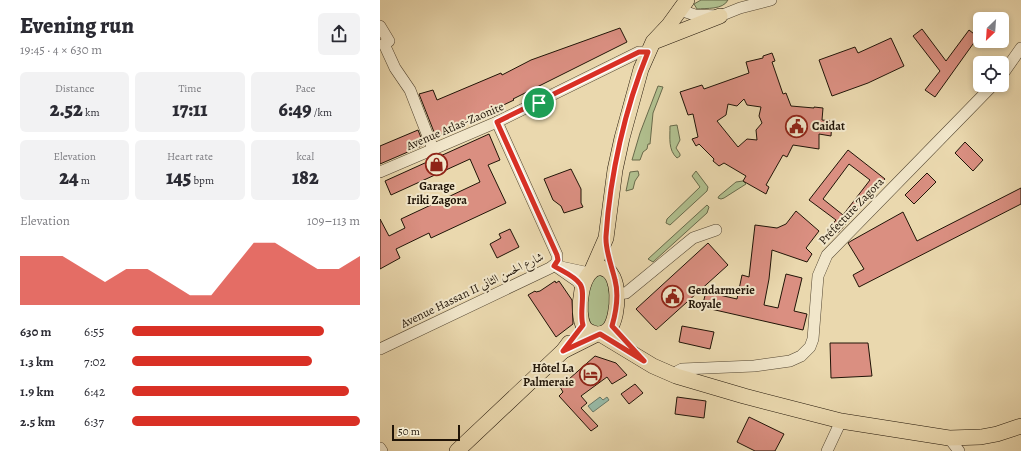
<!DOCTYPE html>
<html lang="en">
<head>
<meta charset="utf-8">
<style>
  :root { --surface:#fff; --page:#f2f2f3; --text:#2b2b33; --muted:#7c7c81; --accent:#d93025 }
  body { margin:0; font-family:Alegreya,Amiri,serif; background:var(--page); color:var(--text); height:100vh; display:flex; flex-direction:column; font-size:15px; white-space:nowrap }
  * { box-sizing:border-box; margin:0 }
  p { font-size:13px; color:var(--muted) }
  .icon { flex:none; width:22px; height:22px; fill:none; stroke:currentColor; stroke-width:2; stroke-linecap:round; stroke-linejoin:round }
  .map { position:relative; flex:1; overflow:hidden }
  .sheet { display:flex; flex-direction:column; background:var(--surface); width:380px }
  .sheet>* { flex:none }
  .needle { width:26px; rotate:205deg }
  .buttons { position:absolute; left:593px; top:12px; display:grid; gap:8px }
  .buttons a { display:grid; place-items:center; width:36px; height:36px; border-radius:6px; background:var(--surface); box-shadow:0 2px 6px #0003; font-size:20px }
  .scale { position:absolute; left:12px; bottom:10px; width:68px; box-sizing:border-box; padding-left:4px; border:2px solid #201407; border-top:0; font-size:11px; line-height:14px; white-space:nowrap; color:#201407; -webkit-text-stroke:3px #f1e6ca; paint-order:stroke }
  .pin { position:absolute; display:grid; place-items:center; width:34px; height:34px; color:#fff; margin:-17px; border:2px solid #fff; border-radius:50%; box-shadow:0 1px 4px #0007 }
  .round { display:grid; place-items:center; flex:none; width:42px; height:42px; border-radius:6px; background:var(--page) }
  .head { display:flex; align-items:center; justify-content:space-between; height:68px; padding:0 20px }
  h1 { font-size:22px; font-weight:800; line-height:30px }
  .figures { display:grid; grid-template-columns:repeat(3,1fr); gap:6px; height:68px; padding:4px 20px }
  .figures div { display:grid; align-content:center; border-radius:6px; background:var(--page); text-align:center }
  .figures b { font-size:20px; font-weight:800 }
  .figures small { font-size:11px; font-weight:400 }
  .figures p { font-size:11px }
  .chart { height:112px; padding:8px 20px }
  .chart p { display:flex; justify-content:space-between }
  .chart svg { width:100%; height:72px; margin-top:4px; fill:var(--accent); opacity:.7 }
  ul { padding:0 20px; list-style:none; font-size:13px }
  li { display:grid; grid-template-columns:64px 48px 1fr; align-items:center; height:30px }
  li i { height:10px; border-radius:5px; background:var(--accent) }
  main { display:flex; flex:1; min-height:0 }
  .map>svg:first-child { display:block }
  .green { fill:#b1c08f; stroke:#686a4b }
  .water { fill:#98baa7; stroke:#687867 }
  .building { fill:#da8f81; stroke:#201407; fill-rule:evenodd }
  .lines { fill:none; stroke-linecap:round; stroke-linejoin:round }
  .minor-casing { stroke:#524531; stroke-width:12 }
  .major-casing { stroke:#201407; stroke-width:16 }
  .minor { stroke:#f1e6ca; stroke-width:11 }
  .major { stroke:#ead8ae; stroke-width:15 }
  .route-casing { stroke:#fff; stroke-width:8 }
  .route { stroke:#d93025; stroke-width:5 }
  .labels { text-anchor:middle; stroke-width:4; stroke-linejoin:round; paint-order:stroke }
  .street-label { font-size:12px; fill:#201407; stroke:#f1e6ca }
  .poi-label { font-size:12px; font-weight:bold; fill:#201407; stroke:#f1e6ca; text-anchor:start }
</style>
</head>
<body>
<main>
<section class="sheet">
<div class="head"><div><h1>Evening run</h1><p>19:45 · 4 × 630 m</p></div><a class="round"><svg class="icon" aria-label="share" viewBox="0 0 24 24"><path d="M12 15V3M7 8l5-5 5 5M5 13v7h14v-7"/></svg></a></div>
<div class="figures">
<div><p>Distance</p><b>2.52<small> km</small></b></div>
<div><p>Time</p><b>17:11</b></div>
<div><p>Pace</p><b>6:49<small> /km</small></b></div>
</div>
<div class="figures">
<div><p>Elevation</p><b>24<small> m</small></b></div>
<div><p>Heart rate</p><b>145<small> bpm</small></b></div>
<div><p>kcal</p><b>182</b></div>
</div>
<div class="chart"><p><span>Elevation</span>109–113 m</p>
<svg viewBox="0 0 160 44" preserveAspectRatio="none"><path d="M0 44V14L10 14L20 14L30 22L40 30L50 22L60 22L70 30L80 38L90 38L100 22L110 6L120 6L130 14L140 22L150 22L160 14V44z"/></svg>
</div>
<ul>
<li><b>630 m</b>6:55<i style="width:84%"></i></li>
<li><b>1.3 km</b>7:02<i style="width:79%"></i></li>
<li><b>1.9 km</b>6:42<i style="width:95%"></i></li>
<li><b>2.5 km</b>6:37<i style="width:100%"></i></li>
</ul>
</section>
<div class="map">
<svg width="641" height="451" viewBox="0 0 641 451">
  <rect width="100%" height="100%" fill="#ead8ae"/>
  <filter id="stains"><feTurbulence type="fractalNoise" baseFrequency=".005" numOctaves="4"/><feColorMatrix values="0 0 0 0 .2 0 0 0 0 .09 0 0 0 0 .02 0 0 0 .5 -.17"/></filter>
  <radialGradient id="worn" r=".72"><stop offset=".6" stop-color="#630" stop-opacity="0"/><stop offset="1" stop-color="#630" stop-opacity=".3"/></radialGradient>
  <g class="green">
    <path d="M321,0H348C343,10 326,8 317,9L314,4Z"/>
    <path d="M278,86L283,87L273,113L270,144H268L267,149L263,152L260,160H252L260,133Z"/>
    <path d="M297,125L300,140L296,148L300,154V156L297,158C288,150 290,138 290,126Z"/>
    <path d="M258,171L259,175L255,181L253,189L246,191L250,172Z"/>
    <path d="M316,171L328,187L327,191L290,225L286,223L287,219L320,187L312,176Z"/>
    <path d="M363,181L366,184L344,198L341,199L338,198L339,196L356,182Z"/>
    <path d="M327,205L329,207L327,213L273,262L268,259Z"/>
    <path d="M219,275L227,278L231,303L225,326L214,328C203,314 207,296 211,280Z"/>
  </g>
  <path class="water" d="M220,397L223,400L227,397L229,400L213,412L208,406Z"/>
  <g class="building">
    <path d="M240,28L247,42L133,99L134,100L56,137L39,94L53,90L57,100L121,73L122,75L151,60Z"/>
    <path d="M542,29L566,61L589,30L598,37L555,97L545,90L560,71L533,36Z"/>
    <path d="M511,38L524,66L488,83L452,96L439,60L475,47L478,53Z"/>
    <path d="M392,53L395,61L392,62L403,94L406,93L411,106L434,108V107L443,108L442,120L452,121L451,136L439,134V149L413,145L407,157L403,155L386,185L389,187L386,194L363,181L366,176L344,163L339,166L333,161L334,159L319,144L316,146L312,139L318,137L313,114L308,115L300,92L322,85L324,89L369,73L366,62L383,58V56ZM364,99L367,105L381,107L379,116L382,123L376,130L377,140L367,139L358,147L337,121L346,115L348,104L357,106Z"/>
    <path d="M38,130L44,145L0,164V146Z"/>
    <path d="M109,134L120,160L108,165L126,203L51,238L49,233L16,249L20,258L0,269V219L9,236L25,228L21,219L100,182L90,159L11,195L5,181Z"/>
    <path d="M585,142L603,160L593,171L575,153Z"/>
    <path d="M468,150L505,179L458,233L450,227L456,220L429,200ZM469,164L490,180L463,215L443,199Z"/>
    <path d="M191,169L201,189V203L203,207L184,213L181,206L173,200L164,179Z"/>
    <path d="M547,173L556,182L534,204L525,195Z"/>
    <path d="M641,188V204L479,287L473,275L484,269L468,243L471,241L523,212L537,241Z"/>
    <path d="M416,211L439,231L426,248L432,254L427,262L392,250L389,279L384,305L398,308L406,274L422,278L414,311L427,314L423,330L322,307L326,292L357,299L362,275L369,277L375,225L397,228L406,224Z"/>
    <path d="M130,229L139,247L117,258L110,244L121,238L119,234Z"/>
    <path d="M328,243L348,265L276,330L256,309Z"/>
    <path d="M175,281L176,283L179,281L192,300L193,324L176,337L148,295L155,291L156,292L160,291Z"/>
    <path d="M302,326L334,332L330,349L299,342Z"/>
    <path d="M450,343H488L492,376L451,378Z"/>
    <path d="M215,356L236,363L247,375L232,384L227,377L201,396L207,403L201,408L218,426L211,431L179,396L183,392L180,387Z"/>
    <path d="M255,384L263,393L249,404L241,394Z"/>
    <path d="M297,397L326,401L324,418L295,414Z"/>
    <path d="M369,417L404,434L395,451H375L357,442Z"/>
  </g>
  <g class="lines">
    <defs>
      <g id="minor">
        <path d="M300,10L315,15L340,16L360,8L391,0"/>
        <path d="M0,26L9,41L4,44L15,68L30,90L53,149"/>
        <path d="M622,75L641,48"/>
        <path d="M0,172L117,122L259,52H268"/>
        <path d="M174,265L197,281L203,289"/>
        <path d="M181,267L209,273"/>
        <path d="M237,294L246,293L313,238L336,230"/>
        <path d="M0,349L170,268L177,263V255L117,122"/>
        <path d="M296,376L298,371L302,369L374,366L410,361L421,356L430,347L433,339L438,276L447,255L613,85"/>
        <path d="M569,438L579,451"/>
        <path d="M0,448L2,451"/>
        <path d="M447,451L461,421"/>
      </g>
      <g id="major">
        <path d="M276,41L340,16"/>
        <path d="M212,270L226,238L235,170L242,138L261,69L273,42L289,25L307,0"/>
        <path d="M220,334L273,366L296,376L364,396L461,421L569,438L601,437L617,434L641,426"/>
        <path d="M183,351L217,334C222,334 227,332 230,328C239,316 242,271 222,268C200,265 196,314 204,327C207,332 212,333 217,334"/>
        <path d="M77,451L183,351L189,343"/>
      </g>
    </defs>
    <use href="#minor" class="minor-casing"/>
    <use href="#major" class="major-casing"/>
    <use href="#minor" class="minor"/>
    <use href="#major" class="major"/>
  </g>
  <g class="lines">
    <defs>
      <path id="route" d="M259,52H268C245,108 230,175 226,236C225,250 232,267 235,280C239,295 236,312 232,326L264,361L220,334L183,351L203,325C199,313 206,292 200,284C195,276 182,271 174,266L178,260L177,255L117,122Z"/>
    </defs>
    <use href="#route" class="route-casing"/>
    <use href="#route" class="route"/>
  </g>
  <defs>
    <symbol id="civic-ring" viewBox="-11 -11 22 22"><circle r="9.5" fill="#f1e6ca" stroke="#8f2418" stroke-width="1.5"/><path d="M-.6-6.5H3V-4.5H.6V-3L4-1V1h2V6H-6V1h2V-1L-.6-3ZM-1.2 2.5V6h2.4V2.5Z" fill="#8f2418"/></symbol>
    <symbol id="shop-ring" viewBox="-11 -11 22 22"><circle r="9.5" fill="#f1e6ca" stroke="#8f2418" stroke-width="1.5"/><path d="M-5-2.5h2.3a2.7 3.5 0 0 1 5.4 0H5L5.5 6h-11ZM-1.5-2.5h3a1.5 2.3 0 0 0-3 0Z" fill="#8f2418"/></symbol>
    <symbol id="hotel-ring" viewBox="-11 -11 22 22"><circle r="9.5" fill="#f1e6ca" stroke="#8f2418" stroke-width="1.5"/><path d="M-6-4.5h1.5V1H6V5H4.5V3h-9V5H-6ZM-4 0a1.8 1.8 0 1 1 3.6 0ZM.5 0V-2.5h3Q6-2.5 6 0Z" fill="#8f2418"/></symbol>
  </defs>
  <g fill-rule="evenodd">
    <use href="#civic-ring" x="404" y="114" width="25" height="25"/>
    <use href="#shop-ring" x="44" y="152" width="25" height="25"/>
    <use href="#civic-ring" x="280" y="284" width="25" height="25"/>
    <use href="#hotel-ring" x="198" y="362" width="25" height="25"/>
  </g>
  <g class="labels">
    <g class="street-label">
      <text transform="translate(75 126) rotate(-23)" y="4">Avenue Atlas-Zaonite</text>
      <text transform="translate(471 211) rotate(-46)" y="4">Préfecture Zagora</text>
      <text transform="translate(92 290) rotate(-26)" y="4">Avenue Hassan II شارع الحسن الثاني</text>
    </g>
    <g class="poi-label">
      <text x="432" y="130">Caidat</text>
      <text x="57" y="190" text-anchor="middle">Garage<tspan x="57" dy="14">Iriki Zagora</tspan></text>
      <text x="308" y="294">Gendarmerie<tspan x="308" dy="14">Royale</tspan></text>
      <text x="194" y="372" text-anchor="end">Hôtel La<tspan x="194" dy="14">Palmeraie</tspan></text>
    </g>
  </g>
  <rect width="100%" height="100%" filter="url(#stains)"/>
  <rect width="100%" height="100%" fill="url(#worn)"/>
</svg>
<div class="buttons">
<a><svg class="needle" viewBox="-14 -14 28 28"><path d="M0-13l5 13h-10z" fill="#e53935"/><path d="M0 13l5-13h-10z" fill="#7c7c81"/></svg></a>
<a><svg class="icon" aria-label="locate" viewBox="0 0 24 24"><circle cx="12" cy="12" r="6"/><path d="M12 2v4M12 18v4M2 12h4M18 12h4"/></svg></a>
</div>
<div class="scale">50 m</div>
<div class="pin" style="left:159px;top:103px;background:#1e9e55"><svg class="icon" aria-label="arrive" viewBox="0 0 24 24"><path d="M6 21V4h12l-3 4 3 4H6"/></svg></div>
</div>
</main>
</body>
</html>
